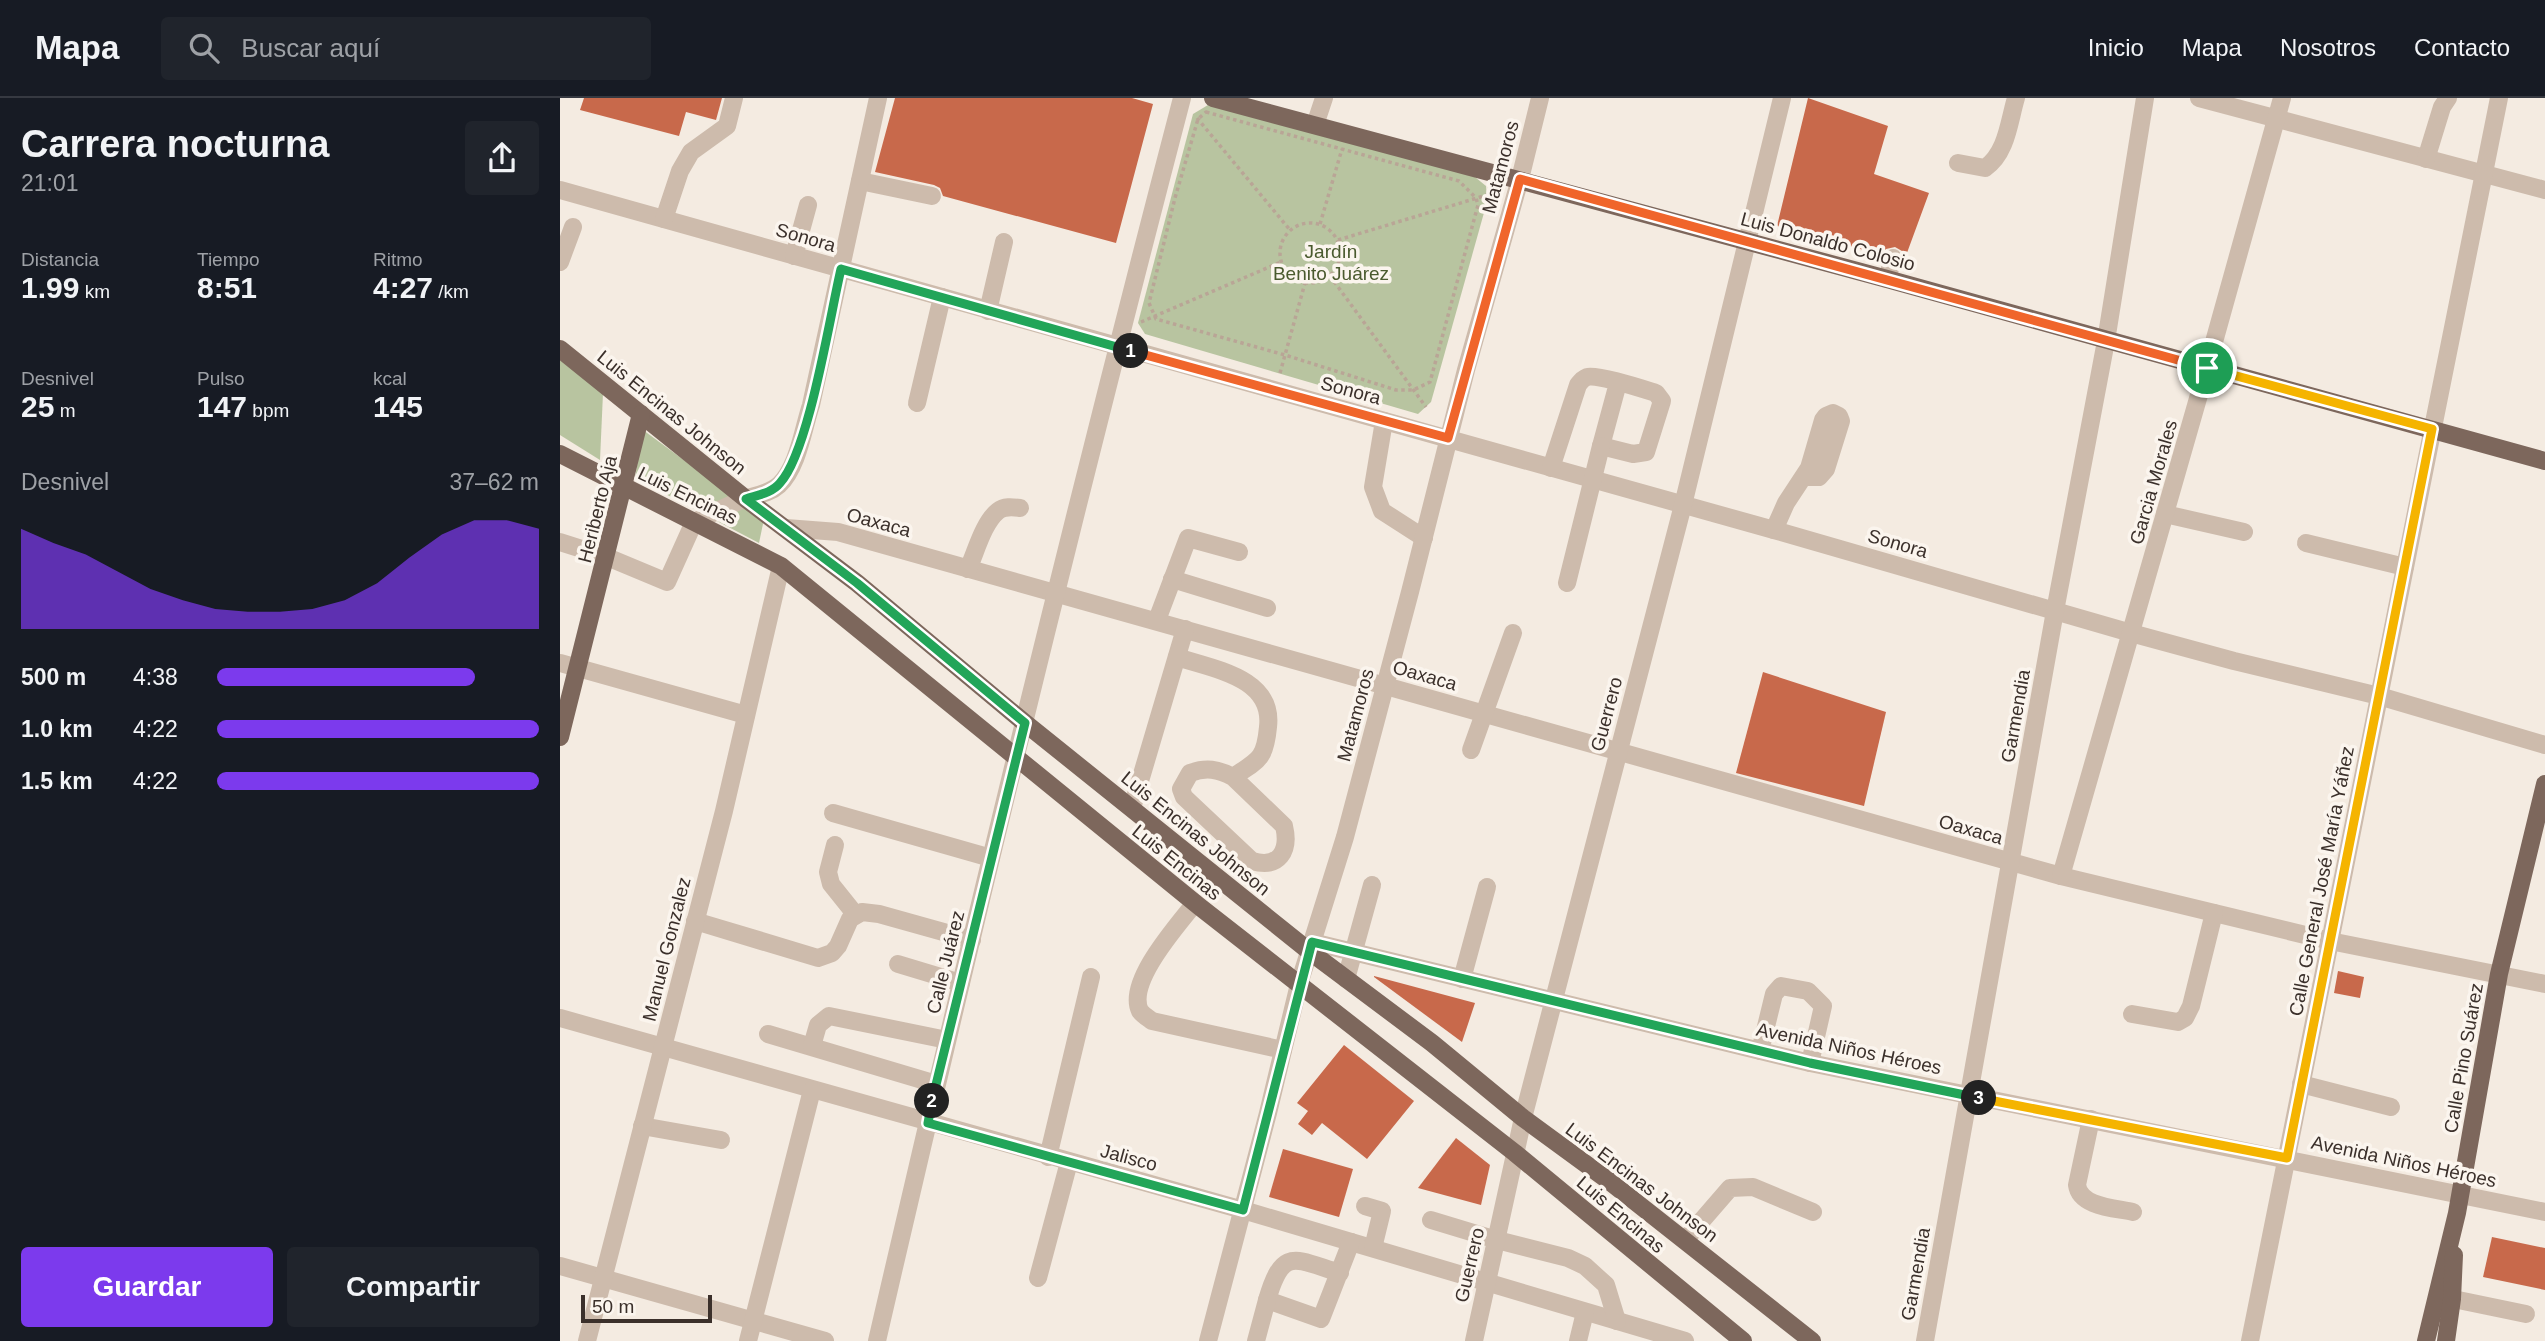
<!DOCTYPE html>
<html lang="es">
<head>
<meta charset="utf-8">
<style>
  :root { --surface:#171b24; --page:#20242c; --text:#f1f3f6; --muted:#9ea1a6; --line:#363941; --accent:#7c3aed }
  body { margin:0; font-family:Arial,sans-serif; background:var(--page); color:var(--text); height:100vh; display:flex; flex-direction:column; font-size:26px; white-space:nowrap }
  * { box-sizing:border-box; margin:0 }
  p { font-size:23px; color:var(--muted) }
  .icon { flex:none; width:38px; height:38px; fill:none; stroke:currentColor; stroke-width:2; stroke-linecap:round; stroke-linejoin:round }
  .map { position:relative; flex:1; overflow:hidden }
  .panel { display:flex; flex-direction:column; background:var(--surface); width:560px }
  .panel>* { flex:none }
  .scale { position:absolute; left:21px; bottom:18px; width:131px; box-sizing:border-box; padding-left:7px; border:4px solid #3b302b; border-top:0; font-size:19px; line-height:24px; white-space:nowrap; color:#3b302b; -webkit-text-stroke:5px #fbf5ee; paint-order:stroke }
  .pin { position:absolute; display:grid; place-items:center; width:60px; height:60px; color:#fff; margin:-30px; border:4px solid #fff; border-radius:50%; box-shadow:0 2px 7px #0007 }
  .km { position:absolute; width:35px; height:35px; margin:-18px; border-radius:50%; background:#222; color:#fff; font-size:19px; line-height:35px; text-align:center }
  .round { display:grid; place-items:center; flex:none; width:74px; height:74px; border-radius:7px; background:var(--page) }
  .summary { display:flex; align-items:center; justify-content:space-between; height:119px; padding:0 21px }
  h1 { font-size:38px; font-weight:700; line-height:52px }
  .metrics { display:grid; grid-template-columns:repeat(3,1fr); gap:10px; height:119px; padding:7px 21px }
  .metrics div { display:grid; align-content:center }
  .metrics b { font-size:30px; font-weight:700 }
  .metrics small { font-size:19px; font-weight:400 }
  .metrics p { font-size:19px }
  .chart { height:196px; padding:14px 21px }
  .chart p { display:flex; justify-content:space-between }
  .chart svg { width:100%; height:126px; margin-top:7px; fill:var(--accent); opacity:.7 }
  .cta { display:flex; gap:14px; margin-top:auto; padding:14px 21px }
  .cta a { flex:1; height:80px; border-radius:7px; background:var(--accent); color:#fff; font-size:28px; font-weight:700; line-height:80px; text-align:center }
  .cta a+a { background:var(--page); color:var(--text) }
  ul { padding:0 21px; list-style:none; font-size:23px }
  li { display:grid; grid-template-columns:112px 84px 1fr; align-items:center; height:52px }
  li i { height:18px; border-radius:9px; background:var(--accent) }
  header { display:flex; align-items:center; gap:42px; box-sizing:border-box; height:98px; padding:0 35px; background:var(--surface); border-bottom:2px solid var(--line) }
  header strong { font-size:33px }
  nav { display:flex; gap:38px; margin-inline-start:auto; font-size:24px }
  .search { width:490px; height:63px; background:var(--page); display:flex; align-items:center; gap:18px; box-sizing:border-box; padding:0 24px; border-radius:7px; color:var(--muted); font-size:26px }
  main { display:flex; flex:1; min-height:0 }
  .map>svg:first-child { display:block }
  .green { fill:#b8c4a0 }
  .building { fill:#c8694b }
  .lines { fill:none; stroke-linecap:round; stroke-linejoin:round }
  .path { stroke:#b9a596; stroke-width:3.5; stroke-dasharray:3.5 3.5; stroke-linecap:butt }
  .minor { stroke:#cdbbac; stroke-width:18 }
  .major { stroke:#7d675c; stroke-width:18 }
  .split-1-casing { stroke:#fff; stroke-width:14 }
  .split-2-casing { stroke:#fff; stroke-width:14 }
  .split-3-casing { stroke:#fff; stroke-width:14 }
  .split-4-casing { stroke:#fff; stroke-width:14 }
  .split-1 { stroke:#f0652b; stroke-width:9 }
  .split-2 { stroke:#22a559; stroke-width:9 }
  .split-3 { stroke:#22a559; stroke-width:9 }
  .split-4 { stroke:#f5b400; stroke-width:9 }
  .labels { text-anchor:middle; stroke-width:7; stroke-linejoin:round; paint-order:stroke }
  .street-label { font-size:19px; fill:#3b302b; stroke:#fbf5ee }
  .park-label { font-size:19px; fill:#4a5a2e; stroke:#fbf5ee }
</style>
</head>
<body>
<header>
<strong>Mapa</strong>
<div class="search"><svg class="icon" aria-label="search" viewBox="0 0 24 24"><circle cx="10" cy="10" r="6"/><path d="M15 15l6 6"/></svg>Buscar aquí</div>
<nav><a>Inicio</a><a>Mapa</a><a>Nosotros</a><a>Contacto</a></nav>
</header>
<main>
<section class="panel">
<div class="summary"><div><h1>Carrera nocturna</h1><p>21:01</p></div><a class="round"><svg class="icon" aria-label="share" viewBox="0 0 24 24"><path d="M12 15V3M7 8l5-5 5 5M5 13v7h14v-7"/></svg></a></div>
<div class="metrics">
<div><p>Distancia</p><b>1.99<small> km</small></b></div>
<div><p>Tiempo</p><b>8:51</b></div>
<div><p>Ritmo</p><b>4:27<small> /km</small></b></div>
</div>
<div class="metrics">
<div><p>Desnivel</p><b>25<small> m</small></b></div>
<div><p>Pulso</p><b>147<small> bpm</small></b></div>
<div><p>kcal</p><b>145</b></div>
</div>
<div class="chart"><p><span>Desnivel</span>37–62 m</p>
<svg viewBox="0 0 160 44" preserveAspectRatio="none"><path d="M0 44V9L10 14L20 18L30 24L40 30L50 34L60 37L70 38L80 38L90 37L100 34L110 28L120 19L130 11L140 6L150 6L160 9V44z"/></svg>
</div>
<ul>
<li><b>500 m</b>4:38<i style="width:80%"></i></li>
<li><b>1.0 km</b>4:22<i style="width:100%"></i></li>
<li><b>1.5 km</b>4:22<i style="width:100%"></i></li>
</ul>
<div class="cta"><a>Guardar</a><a>Compartir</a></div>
</section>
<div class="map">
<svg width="1985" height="1243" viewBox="0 0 1985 1243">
  <rect width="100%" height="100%" fill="#f4ebe1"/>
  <g class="green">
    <path d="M648,7H660L915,79L926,88L927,104L871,304L858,316L585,236L578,225L633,16Z"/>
    <path d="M0,262L43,295L40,362L0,337Z"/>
    <path d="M83,332L204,421L199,445L75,380Z"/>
  </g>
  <g class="building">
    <path d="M24,0H162L156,22L126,14L119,38L20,12Z"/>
    <path d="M335,0H572L593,6L556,145L383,98L380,90L374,87L315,74Z"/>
    <path d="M1248,0L1328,28L1314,76L1369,95L1344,163L1342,153L1335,149L1326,151L1322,157L1217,128Z"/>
    <path d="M1203,574L1326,614L1304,708L1176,675Z"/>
    <path d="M1778,873L1804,879L1800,900L1774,895Z"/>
    <path d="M814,878L915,905L902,944L814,879Z"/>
    <path d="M784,947L854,1003L807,1061L762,1025L752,1037L738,1026L748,1013L737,1005Z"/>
    <path d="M896,1040L930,1067L921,1107L858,1090Z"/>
    <path d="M723,1051L793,1071L779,1119L709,1099Z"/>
    <path d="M1932,1139L1985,1150V1192L1923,1179Z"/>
  </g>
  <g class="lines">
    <g class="path">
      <path d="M646,14L899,83L916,100L918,107L870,284L853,292H836L725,257L596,221L589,205L615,100L638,21Z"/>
      <path d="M637,20L730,132"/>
      <circle cx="750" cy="155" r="30"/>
      <path d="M760,126L782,51"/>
      <path d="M778,142L927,97"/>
      <path d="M770,178L866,309"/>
      <path d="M581,224L721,164"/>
      <path d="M720,275L745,185"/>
    </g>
    <g class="minor">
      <path d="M1639,0L1985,92"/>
      <path d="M755,27L764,0"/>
      <path d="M1866,61L1882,9L1888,0"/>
      <path d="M1398,65L1425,70C1447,55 1449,23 1456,0"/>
      <path d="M300,83L372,98"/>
      <path d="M0,92L1214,432L1571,535L1674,563L1819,598L1985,647"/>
      <path d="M104,121L120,73L131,54L167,28L174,0"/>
      <path d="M234,158L248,107"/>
      <path d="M0,164L13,129"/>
      <path d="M1327,181L1333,160"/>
      <path d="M428,213L444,144"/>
      <path d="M357,305L382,199"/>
      <path d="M824,323L813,389L822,413L864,440"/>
      <path d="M991,370L1018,287C1021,283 1022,281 1027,279C1037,276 1083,291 1096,295L1102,303L1086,354L1073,356L1041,348L1058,285"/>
      <path d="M1605,416L1684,434"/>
      <path d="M226,430L278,434L1501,778L1770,843L1985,886"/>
      <path d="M1214,432L1226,405L1249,370L1263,322L1266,318L1273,315L1279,318L1281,323L1266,371L1259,379H1244"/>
      <path d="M0,444L47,459L107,484L134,424C151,416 167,408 184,401C196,397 209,396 219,387C238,369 243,331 251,307L318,0"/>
      <path d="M1746,445L1845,469"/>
      <path d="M408,471C416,454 423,425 438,413C444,408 452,409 460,410"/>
      <path d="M612,481L707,510"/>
      <path d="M1007,485L1041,348"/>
      <path d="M597,522L628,440L679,454"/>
      <path d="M617,559C652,571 714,579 708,629C705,661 699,662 673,679C658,671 646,669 630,675L621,691L624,699L692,763C719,771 730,753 724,728L673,679"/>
      <path d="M0,565L186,617"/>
      <path d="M911,652L953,535"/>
      <path d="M572,710L625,531"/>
      <path d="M273,715L431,760"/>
      <path d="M275,747L268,774L271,786L295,816"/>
      <path d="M1501,778L1647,269L1722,0"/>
      <path d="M635,805C618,827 566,884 580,913C583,917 588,920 592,923L723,952"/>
      <path d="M135,823L258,860L272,855L278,848L290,821L302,814L319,816L412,842"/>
      <path d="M752,844L1250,965L1985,1114"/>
      <path d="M338,866L401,885"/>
      <path d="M786,881L812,787"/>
      <path d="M902,881L927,789"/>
      <path d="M1572,916L1618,924L1625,920L1631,908L1654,815"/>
      <path d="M0,920L683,1112L1125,1243"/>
      <path d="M208,936L376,986"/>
      <path d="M252,948L258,927L269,918L387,942"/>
      <path d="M1200,953L1214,896L1221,888L1248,893L1263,908L1250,965"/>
      <path d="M1741,986L1831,1009"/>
      <path d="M1531,1021L1517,1087C1520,1109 1555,1110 1573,1114"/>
      <path d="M82,1028L161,1042"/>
      <path d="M488,1059L531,879"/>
      <path d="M805,1108L822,1113L813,1150"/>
      <path d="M871,1122L937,1142L1008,1160L1025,1168L1046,1187L1057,1223"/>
      <path d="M1125,1142L1170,1090L1193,1089L1253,1114"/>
      <path d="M0,1168L265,1243"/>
      <path d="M780,1175C734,1161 723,1148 707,1202L761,1221L791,1144"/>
      <path d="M478,1180L509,1064"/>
      <path d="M1879,1198L1966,1216"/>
      <path d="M27,1243L164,713L221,468"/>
      <path d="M188,1243L252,992"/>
      <path d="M317,1243C413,827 514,413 622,0"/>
      <path d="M648,1243L708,1015L739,886L785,739L850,494L906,272L960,81L980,0"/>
      <path d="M696,1243L707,1202"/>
      <path d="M914,1243L963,1020L1123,407L1222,0"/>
      <path d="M1018,1243L1025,1214"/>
      <path d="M1365,1243L1495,513L1546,243L1585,0"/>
      <path d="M1690,1243L1939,0"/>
    </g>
    <g class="major">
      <path d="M653,0L1327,181L1985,363"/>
      <path d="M0,251L186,401L297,485L465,625L749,853L872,945L963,1020L1049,1083L1252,1243"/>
      <path d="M0,356L221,468L640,809L955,1055L1183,1243"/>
      <path d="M0,639L81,316"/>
      <path d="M1866,1243L1897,1115L1939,876L1985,686"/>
      <path d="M1886,1243L1892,1201L1894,1157"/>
    </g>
  </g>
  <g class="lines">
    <defs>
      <path id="split-1" d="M571,253L888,340L960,81L1647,270"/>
      <path id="split-2" d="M372,1003L465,625L297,485L186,401C198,397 212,395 220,385C249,354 270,217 281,171L571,253"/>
      <path id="split-3" d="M372,1003L368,1025L683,1112L752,844L1250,965L1419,1000"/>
      <path id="split-4" d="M1419,1000L1727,1060L1872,331L1647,270"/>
    </defs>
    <use href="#split-1" class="split-1-casing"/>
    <use href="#split-2" class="split-2-casing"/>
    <use href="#split-3" class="split-3-casing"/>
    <use href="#split-4" class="split-4-casing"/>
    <use href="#split-1" class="split-1"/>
    <use href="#split-2" class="split-2"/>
    <use href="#split-3" class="split-3"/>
    <use href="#split-4" class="split-4"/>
  </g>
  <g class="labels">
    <g class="street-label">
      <text transform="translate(940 69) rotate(-75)" y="7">Matamoros</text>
      <text transform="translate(246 139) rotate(16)" y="7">Sonora</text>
      <text transform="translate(1268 143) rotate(15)" y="7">Luis Donaldo Colosio</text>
      <text transform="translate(791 292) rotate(15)" y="7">Sonora</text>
      <text transform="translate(112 314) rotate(39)" y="7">Luis Encinas Johnson</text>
      <text transform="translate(1593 384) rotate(-74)" y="7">Garcia Morales</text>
      <text transform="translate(128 397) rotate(26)" y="7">Luis Encinas</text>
      <text transform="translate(37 411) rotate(-76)" y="7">Heriberto Aja</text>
      <text transform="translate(319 424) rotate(15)" y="7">Oaxaca</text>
      <text transform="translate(1338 445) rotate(16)" y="7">Sonora</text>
      <text transform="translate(865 577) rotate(16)" y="7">Oaxaca</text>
      <text transform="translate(1046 616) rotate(-75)" y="7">Guerrero</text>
      <text transform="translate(795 617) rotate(-75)" y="7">Matamoros</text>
      <text transform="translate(1455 618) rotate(-80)" y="7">Garmendia</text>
      <text transform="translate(1411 731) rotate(16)" y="7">Oaxaca</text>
      <text transform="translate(636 735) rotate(39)" y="7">Luis Encinas Johnson</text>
      <text transform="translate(617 764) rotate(39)" y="7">Luis Encinas</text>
      <text transform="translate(1761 783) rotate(-79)" y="7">Calle General José María Yáñez</text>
      <text transform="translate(106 851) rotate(-76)" y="7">Manuel Gonzalez</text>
      <text transform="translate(385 864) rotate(-76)" y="7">Calle Juárez</text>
      <text transform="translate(1289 950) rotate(12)" y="7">Avenida Niños Héroes</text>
      <text transform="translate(1903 960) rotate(-80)" y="7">Calle Pino Suárez</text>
      <text transform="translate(569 1059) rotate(15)" y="7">Jalisco</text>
      <text transform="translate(1844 1063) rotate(12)" y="7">Avenida Niños Héroes</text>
      <text transform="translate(1082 1084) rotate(37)" y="7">Luis Encinas Johnson</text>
      <text transform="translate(1061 1116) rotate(40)" y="7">Luis Encinas</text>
      <text transform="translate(909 1167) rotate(-77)" y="7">Guerrero</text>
      <text transform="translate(1355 1176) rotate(-80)" y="7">Garmendia</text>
    </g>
    <g class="park-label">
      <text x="771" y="160">Jardín<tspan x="771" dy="22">Benito Juárez</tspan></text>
    </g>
  </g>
</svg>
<div class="scale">50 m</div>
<div class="pin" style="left:1647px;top:270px;background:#1e9e55"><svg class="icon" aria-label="arrive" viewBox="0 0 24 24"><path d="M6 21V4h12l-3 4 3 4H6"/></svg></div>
<b class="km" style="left:571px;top:253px">1</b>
<b class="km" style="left:372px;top:1003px">2</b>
<b class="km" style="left:1419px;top:1000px">3</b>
</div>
</main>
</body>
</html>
